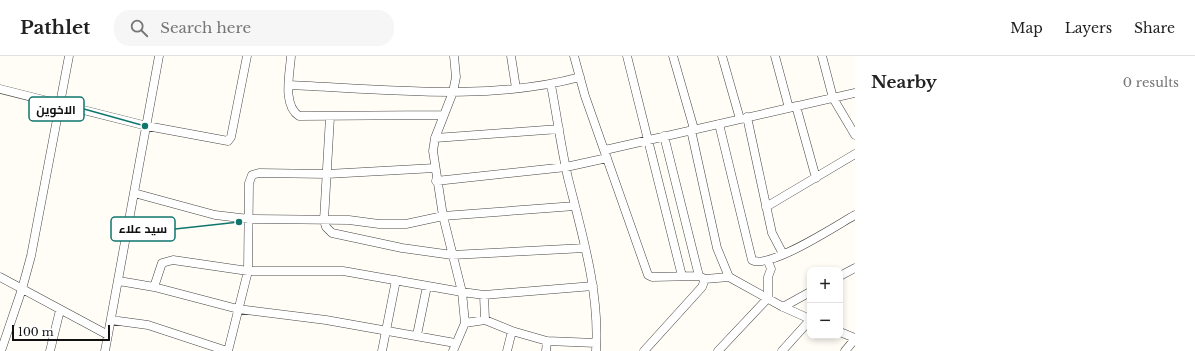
<!DOCTYPE html>
<meta charset="utf-8">
<style>
body{margin:0;font-family:"Libre Baskerville",Cairo,serif;background:#f6f6f6;color:#222}
.controls{position:absolute;right:12px;bottom:12px;display:grid;overflow:hidden;border-radius:8px;box-shadow:0 2px 6px #0003}
.controls button{width:36px;height:36px;display:grid;place-items:center;padding:0;border:0;border-bottom:1px solid #e0e0e0;background:#fff;color:#222;font:20px sans-serif}
.scale{position:absolute;left:12px;bottom:10px;width:98px;box-sizing:border-box;padding-left:4px;border:2px solid #111;border-top:0;font-size:11px;line-height:14px;white-space:nowrap;color:#111;-webkit-text-stroke:3px #fff;paint-order:stroke}
.list{margin:0;padding:0;list-style:none}
h2{display:flex;justify-content:space-between;align-items:center;height:52px;margin:0;padding:0 16px;font-size:17px}
h2 small{font-size:13px;font-weight:400;color:#767676}
.icon{flex:none;width:22px;height:22px;fill:none;stroke:currentColor;stroke-width:2;stroke-linecap:round;stroke-linejoin:round}
.map{position:relative;flex:none;width:855px;height:295px;overflow:hidden}
header{display:flex;align-items:center;gap:24px;box-sizing:border-box;height:56px;padding:0 20px;background:#fff;border-bottom:1px solid #e0e0e0}
header strong{font-size:19px}
nav{display:flex;gap:22px;margin-inline-start:auto;font-size:14px}
.search{width:280px;height:36px;background:#f6f6f6;display:flex;align-items:center;gap:10px;box-sizing:border-box;padding:0 14px;border-radius:16px;color:#767676;font-size:15px}
main{display:flex}
aside{flex:1;background:#fff}
.map>svg:first-child{display:block}
.lines{fill:none;stroke-linecap:round;stroke-linejoin:round}
.street-casing{stroke:#444;stroke-width:9}
.street{stroke:#fff;stroke-width:8}
.leader{fill:none;stroke:#0f766e;stroke-width:1.5}
.callout-dot{fill:#0f766e;stroke:#fff;stroke-width:1.5}
.callout{fill:#fff;stroke:#0f766e;stroke-width:1.5}
.callout-label{font-size:12px;text-anchor:middle;font-weight:bold;fill:#111}
</style>
<header>
<strong>Pathlet</strong>
<div class="search"><svg class="icon" aria-label="search" viewBox="0 0 24 24"><circle cx="10" cy="10" r="6"/><path d="M15 15l6 6"/></svg>Search here</div>
<nav><a>Map</a><a>Layers</a><a>Share</a></nav>
</header>
<main>
<div class="map">
<svg width="855" height="295" viewBox="0 0 855 295">
<rect width="100%" height="100%" fill="#fffdf5"/>
<g class="lines">
<defs>
<path id="street" d="M 291,0 C 290,17 282,49 299,60 L 443,59
M 511,0 L 516,32
M 574,0 L 585,40 L 648,219 L 652,221 L 699,220 L 705,223
M 627,0 L 682,220
M 673,0 L 694,73
M 722,0 L 740,63
M 775,0 L 789,52
M 822,0 L 833,42 L 855,79
M 289,29 C 382,33 489,46 580,21
M 551,29 C 557,60 561,91 568,122 C 582,178 600,237 596,295
M 0,33 L 147,70 L 228,85 L 231,81 L 247,0
M 796,50 L 816,122
M 330,61 L 324,164 L 326,171 L 332,177 L 402,192 L 452,199 L 585,192
M 747,61 L 772,177 L 783,198
M 719,68 L 752,204 C 769,214 837,169 855,159
M 664,80 L 699,220
M 435,82 L 559,73
M 605,94 L 855,37
M 436,125 L 566,111 L 607,102
M 134,137 L 215,159 L 249,163 L 349,164 L 379,168 L 406,168 L 443,160 L 575,150
M 766,151 L 855,98
M 840,220 L 855,212
M 0,221 L 108,279
M 729,221 L 783,251 L 810,263
M 119,225 L 154,231 L 238,253 L 326,264 L 455,287
M 154,231 L 162,207 L 173,204 L 248,215 L 343,215 L 462,236 L 484,239 L 593,230
M 484,239 L 485,264
M 783,251 L 810,236
M 111,264 L 148,269 L 227,295
M 465,267 L 485,264 L 512,275 L 547,285 L 596,287
M 840,276 L 855,282
M 417,279 L 427,230
M 1,295 L 22,233 L 31,200 L 69,0
M 50,295 L 60,254
M 105,295 L 159,0
M 228,295 L 248,215 L 249,127 L 252,119 L 259,117 L 327,118 L 435,112
M 382,295 L 396,224
M 453,295 L 465,267 L 462,236 L 443,160 L 433,95 L 435,82 L 453,36 L 456,21 L 454,0
M 507,295 L 512,275
M 546,295 L 547,285
M 644,295 L 702,231 L 705,223 L 729,221 L 717,192 L 691,74
M 718,295 L 768,242 L 768,221 L 771,213 L 768,205
M 782,295 L 810,264
M 845,295 L 855,283"/>
</defs>
<!-- street casing -->
<use href="#street" class="street-casing"/>
<!-- street -->
<use href="#street" class="street"/>
</g>
<!-- callouts -->
<path class="leader" d="M145 70L84 53M239 166L175 173"/>
<g class="callout-dot">
<circle cx="145" cy="70" r="4"/>
<circle cx="239" cy="166" r="4"/>
</g>
<g class="callout">
<rect x="29" y="41" width="55" height="24" rx="4"/>
<rect x="111" y="161" width="64" height="24" rx="4"/>
</g>
<g class="callout-label">
<text x="56" y="58">الاخوين</text>
<text x="143" y="177">سيد علاء</text>
</g>
</svg>
<div class="controls">
<button>+</button>
<button>−</button>
</div>
<div class="scale">100 m</div>
</div>
<aside>
<h2>Nearby<small>0 results</small></h2>
<ul class="list">
</ul>
</aside>
</main>
